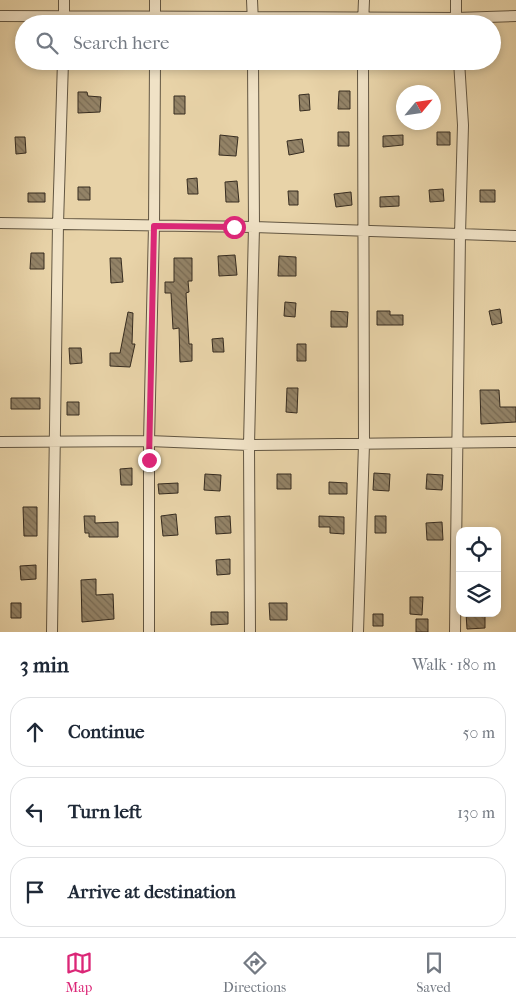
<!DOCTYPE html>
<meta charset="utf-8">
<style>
body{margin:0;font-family:"IM FELL French Canon",serif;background:#f6f6f7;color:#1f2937}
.controls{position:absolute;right:15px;bottom:15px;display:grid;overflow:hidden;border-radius:10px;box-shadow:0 2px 8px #0003}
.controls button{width:45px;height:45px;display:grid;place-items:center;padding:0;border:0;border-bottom:1px solid #e0e1e3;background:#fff;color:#1f2937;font:25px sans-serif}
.compass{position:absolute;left:396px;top:85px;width:45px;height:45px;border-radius:50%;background:#fff;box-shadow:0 2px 8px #0003;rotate:61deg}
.stop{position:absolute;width:15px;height:15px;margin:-11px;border:4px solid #db2777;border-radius:50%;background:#fff}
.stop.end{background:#db2777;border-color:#fff;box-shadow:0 1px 5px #0008}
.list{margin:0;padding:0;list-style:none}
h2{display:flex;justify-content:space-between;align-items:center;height:65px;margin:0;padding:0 20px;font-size:21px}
h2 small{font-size:16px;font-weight:400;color:#747a83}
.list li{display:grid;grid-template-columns:32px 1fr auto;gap:15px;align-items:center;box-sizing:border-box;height:70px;margin:0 10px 10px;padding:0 10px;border:1px solid #e0e1e3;border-radius:20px}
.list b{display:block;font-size:19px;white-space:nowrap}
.list em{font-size:16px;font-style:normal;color:#747a83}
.icon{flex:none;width:28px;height:28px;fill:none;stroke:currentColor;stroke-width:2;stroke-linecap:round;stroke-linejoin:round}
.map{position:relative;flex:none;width:516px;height:632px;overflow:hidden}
.search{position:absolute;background:#fff;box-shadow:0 2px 8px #0003;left:15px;right:15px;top:15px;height:55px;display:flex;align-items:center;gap:12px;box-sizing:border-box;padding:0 18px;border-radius:28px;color:#747a83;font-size:19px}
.sheet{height:305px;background:#fff}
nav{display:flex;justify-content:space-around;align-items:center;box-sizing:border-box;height:70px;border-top:1px solid #e0e1e3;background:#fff;font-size:14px;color:#747a83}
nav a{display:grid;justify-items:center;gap:2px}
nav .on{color:#db2777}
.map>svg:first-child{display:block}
.building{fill:url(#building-back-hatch);stroke:#362c20}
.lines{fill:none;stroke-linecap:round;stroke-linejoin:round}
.minor-casing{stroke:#625642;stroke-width:12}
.minor{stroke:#f0e2c6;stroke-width:10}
.route{stroke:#db2777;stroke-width:6}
</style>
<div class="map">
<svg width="516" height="632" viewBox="0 0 516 632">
<defs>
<pattern id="building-back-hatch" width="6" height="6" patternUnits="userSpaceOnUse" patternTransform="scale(1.25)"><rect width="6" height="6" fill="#938367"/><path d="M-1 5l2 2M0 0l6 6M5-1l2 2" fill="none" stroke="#796b54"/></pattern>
</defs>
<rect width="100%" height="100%" fill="#e8d3a8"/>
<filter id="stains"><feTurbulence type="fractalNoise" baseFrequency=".004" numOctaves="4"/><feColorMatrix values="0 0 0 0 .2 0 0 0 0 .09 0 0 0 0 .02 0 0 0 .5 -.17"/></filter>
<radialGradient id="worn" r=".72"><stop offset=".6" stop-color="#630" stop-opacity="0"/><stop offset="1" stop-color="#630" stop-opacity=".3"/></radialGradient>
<!-- building -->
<path class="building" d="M 339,91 L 350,91 L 350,109 L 338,109 Z
M 78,92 L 87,92 L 88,96 L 101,97 L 100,112 L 78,113 Z
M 309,94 L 310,110 L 300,111 L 299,95 Z
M 174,96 L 185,96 L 185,114 L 174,114 Z
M 338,132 L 349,132 L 349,146 L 338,146 Z
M 437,132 L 450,132 L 450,145 L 437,145 Z
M 220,135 L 238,137 L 236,156 L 219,155 Z
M 403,135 L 403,145 L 383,147 L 383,136 Z
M 15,137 L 25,137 L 26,153 L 16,154 Z
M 302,139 L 304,152 L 289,155 L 287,141 Z
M 197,178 L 198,194 L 188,194 L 187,179 Z
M 237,181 L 239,202 L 226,202 L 225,182 Z
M 78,187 L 90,187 L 90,200 L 78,200 Z
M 443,189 L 444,201 L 430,202 L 429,190 Z
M 480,190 L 495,190 L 495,202 L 480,202 Z
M 288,191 L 298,191 L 298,205 L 289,205 Z
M 351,192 L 352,205 L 336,207 L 334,194 Z
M 28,193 L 45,193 L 45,202 L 28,202 Z
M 399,196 L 399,206 L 380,207 L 380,197 Z
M 31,253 L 44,253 L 44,269 L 30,269 Z
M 235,255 L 237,275 L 219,276 L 218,256 Z
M 279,256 L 296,257 L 296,276 L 278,276 Z
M 110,258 L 121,258 L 123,282 L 111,283 Z
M 174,258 L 192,258 L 192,281 L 188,281 L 189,292 L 186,293 L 189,344 L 192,344 L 192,361 L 180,362 L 179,328 L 173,329 L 171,293 L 165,293 L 165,282 L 174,282 Z
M 285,302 L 296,303 L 295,317 L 284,316 Z
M 500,309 L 502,323 L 492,325 L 489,311 Z
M 331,311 L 348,312 L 347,327 L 331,327 Z
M 377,311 L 390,311 L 390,315 L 403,315 L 403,325 L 377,325 Z
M 128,312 L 133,313 L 132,344 L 135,344 L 130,367 L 110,366 L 110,353 L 120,353 Z
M 223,338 L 224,352 L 213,352 L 212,339 Z
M 297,344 L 306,344 L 306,361 L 297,361 Z
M 69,348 L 81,348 L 82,363 L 70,364 Z
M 287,388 L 298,388 L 297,413 L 286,412 Z
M 480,390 L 499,390 L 500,407 L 516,407 L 516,422 L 481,424 Z
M 11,398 L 40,398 L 40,409 L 11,409 Z
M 67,402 L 79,402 L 79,415 L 67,415 Z
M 132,468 L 132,485 L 121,485 L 120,469 Z
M 374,473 L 390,474 L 389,491 L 373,490 Z
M 205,474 L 221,475 L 220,491 L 204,490 Z
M 277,474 L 291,474 L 291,489 L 277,489 Z
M 427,474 L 443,475 L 442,490 L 426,489 Z
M 329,482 L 347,483 L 347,494 L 329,494 Z
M 178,483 L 178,493 L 159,494 L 158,484 Z
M 23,507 L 37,507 L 37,536 L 24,536 Z
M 176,514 L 178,535 L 163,536 L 161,516 Z
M 84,516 L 95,516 L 95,523 L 118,522 L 118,537 L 89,537 L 89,533 L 85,533 Z
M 230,516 L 231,533 L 216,534 L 215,517 Z
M 319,516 L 344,517 L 344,534 L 330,533 L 330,527 L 319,527 Z
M 375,516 L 386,516 L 386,533 L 375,533 Z
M 442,522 L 443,540 L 427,540 L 426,523 Z
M 230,559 L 230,574 L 217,575 L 216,560 Z
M 36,565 L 36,579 L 21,580 L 20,566 Z
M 96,579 L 96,595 L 113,594 L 114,619 L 82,622 L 81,580 Z
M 410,597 L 423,597 L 422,615 L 410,614 Z
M 11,603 L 21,603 L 21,618 L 11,618 Z
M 269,603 L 287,603 L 287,620 L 270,620 Z
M 211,612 L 228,612 L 228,624 L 211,625 Z
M 466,613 L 485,613 L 485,628 L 467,629 Z
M 373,614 L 383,614 L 383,626 L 373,626 Z
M 416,619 L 428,619 L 428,632 L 416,632 Z"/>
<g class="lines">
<defs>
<path id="minor" d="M 252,0 L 253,23
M 456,0 L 456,23
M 0,16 L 456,18 L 516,16
M 64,24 L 64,0
M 155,24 L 155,0
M 363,24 L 364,0
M 0,223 L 254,227 L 516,236
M 0,442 L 149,441 L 249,445 L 516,442
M 52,632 L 58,224 L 63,61
M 149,632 L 149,441 L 154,226 L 155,61
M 250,632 L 249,445 L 254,227 L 253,61
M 358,632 L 364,444 L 363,61
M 455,632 L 460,234 L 463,125 L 459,61"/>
</defs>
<!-- minor casing -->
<use href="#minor" class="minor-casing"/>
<!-- minor -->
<use href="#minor" class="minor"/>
</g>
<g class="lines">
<!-- route -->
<path class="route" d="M 149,460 L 154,226 L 234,227"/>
</g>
<rect width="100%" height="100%" filter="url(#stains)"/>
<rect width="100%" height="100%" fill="url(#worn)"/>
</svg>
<div class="controls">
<button><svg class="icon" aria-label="locate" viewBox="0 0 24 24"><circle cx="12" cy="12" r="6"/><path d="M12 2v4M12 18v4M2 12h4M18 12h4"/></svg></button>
<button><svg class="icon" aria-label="layers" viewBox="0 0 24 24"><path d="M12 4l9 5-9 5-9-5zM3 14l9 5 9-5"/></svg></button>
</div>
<svg class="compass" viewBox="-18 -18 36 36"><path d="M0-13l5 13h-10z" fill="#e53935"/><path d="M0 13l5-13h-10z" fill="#747a83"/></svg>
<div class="stop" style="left:234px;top:227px"></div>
<div class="stop end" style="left:149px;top:460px"></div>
<div class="search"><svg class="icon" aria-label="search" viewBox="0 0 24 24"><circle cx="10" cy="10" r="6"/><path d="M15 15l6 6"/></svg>Search here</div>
</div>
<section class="sheet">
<h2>3 min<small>Walk · 180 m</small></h2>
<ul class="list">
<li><svg class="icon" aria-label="ahead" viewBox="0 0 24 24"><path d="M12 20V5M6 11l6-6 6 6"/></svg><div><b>Continue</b></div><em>50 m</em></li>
<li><svg class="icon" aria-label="left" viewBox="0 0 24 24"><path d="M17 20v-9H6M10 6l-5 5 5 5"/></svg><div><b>Turn left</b></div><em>130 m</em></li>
<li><svg class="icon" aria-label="arrive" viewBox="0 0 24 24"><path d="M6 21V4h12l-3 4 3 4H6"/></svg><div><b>Arrive at destination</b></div></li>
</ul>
</section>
<nav>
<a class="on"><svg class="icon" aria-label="map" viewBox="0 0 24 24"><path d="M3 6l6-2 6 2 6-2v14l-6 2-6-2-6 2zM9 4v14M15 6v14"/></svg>Map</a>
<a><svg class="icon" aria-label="directions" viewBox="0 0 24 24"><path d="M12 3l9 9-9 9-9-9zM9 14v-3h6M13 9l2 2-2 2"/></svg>Directions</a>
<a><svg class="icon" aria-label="saved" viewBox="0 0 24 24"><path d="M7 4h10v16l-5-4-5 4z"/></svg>Saved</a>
</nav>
